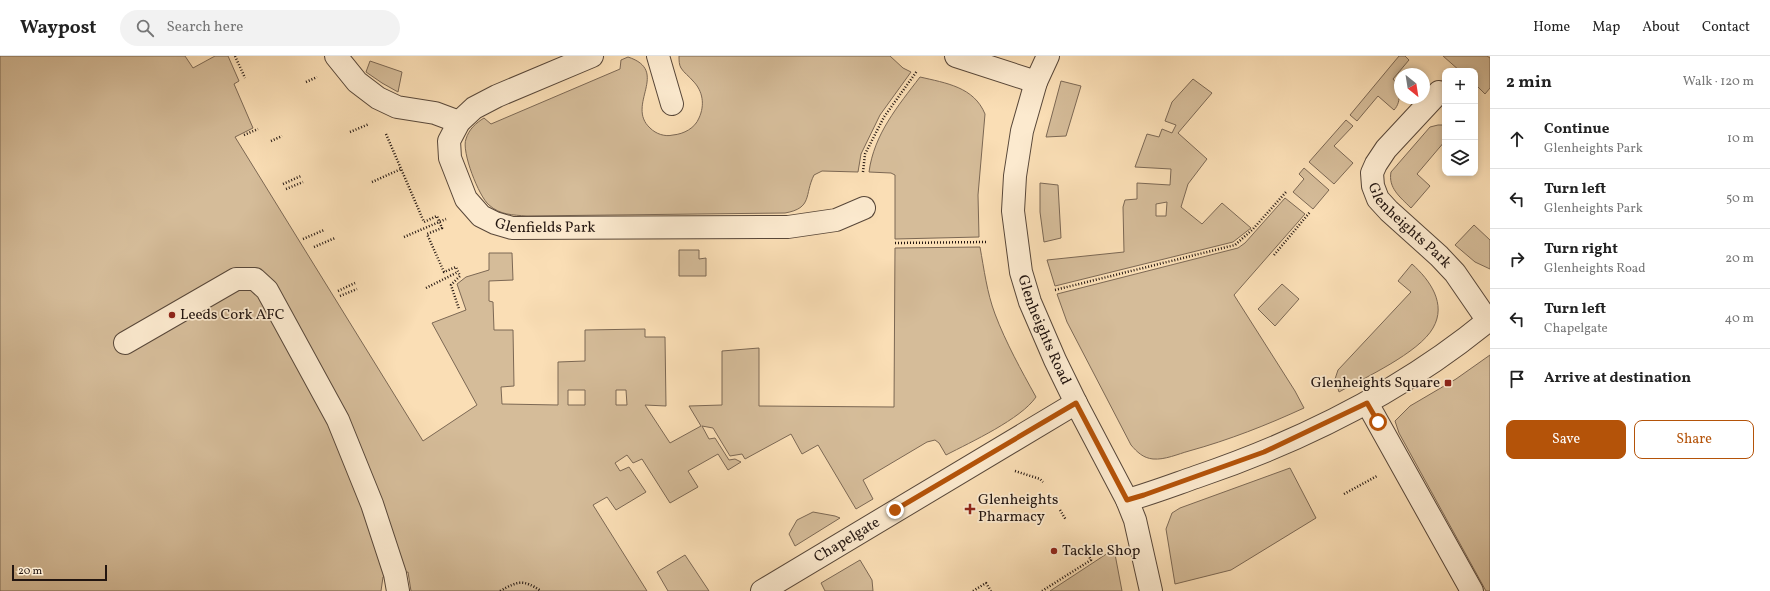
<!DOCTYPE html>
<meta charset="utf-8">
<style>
body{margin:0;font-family:Vollkorn,serif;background:#f2f2f2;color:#222}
.controls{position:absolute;right:12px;top:12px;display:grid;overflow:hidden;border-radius:8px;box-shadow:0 2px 6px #0003}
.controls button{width:36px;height:36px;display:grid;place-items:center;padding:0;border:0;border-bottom:1px solid #e0e0e0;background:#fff;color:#222;font:20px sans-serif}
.compass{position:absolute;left:1394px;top:12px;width:36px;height:36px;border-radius:50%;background:#fff;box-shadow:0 2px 6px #0003;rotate:150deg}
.scale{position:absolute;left:12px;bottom:10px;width:95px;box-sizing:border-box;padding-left:4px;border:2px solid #221510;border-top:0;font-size:11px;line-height:14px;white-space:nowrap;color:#221510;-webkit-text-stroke:3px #fceacf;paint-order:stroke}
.stop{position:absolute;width:12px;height:12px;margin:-9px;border:3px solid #b45309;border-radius:50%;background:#fff}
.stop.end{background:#b45309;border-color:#fff;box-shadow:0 1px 4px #0008}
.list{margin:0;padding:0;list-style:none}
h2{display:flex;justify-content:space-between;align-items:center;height:52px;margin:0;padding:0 16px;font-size:17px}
h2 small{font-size:13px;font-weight:400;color:#767676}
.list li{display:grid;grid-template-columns:26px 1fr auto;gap:12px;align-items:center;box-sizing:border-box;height:60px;padding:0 16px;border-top:1px solid #e0e0e0}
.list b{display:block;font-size:15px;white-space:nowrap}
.list p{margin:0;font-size:13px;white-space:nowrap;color:#767676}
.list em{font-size:13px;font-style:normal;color:#767676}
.actions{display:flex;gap:8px;padding:12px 16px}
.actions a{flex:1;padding:9px 0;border:1px solid #b45309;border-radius:8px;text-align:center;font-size:14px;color:#b45309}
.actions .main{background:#b45309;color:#fff}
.icon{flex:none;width:22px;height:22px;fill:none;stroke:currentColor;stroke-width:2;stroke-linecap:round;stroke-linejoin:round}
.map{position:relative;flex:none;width:1490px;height:535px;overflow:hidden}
header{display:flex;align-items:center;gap:24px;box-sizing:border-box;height:56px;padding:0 20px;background:#fff;border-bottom:1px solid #e0e0e0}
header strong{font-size:19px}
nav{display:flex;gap:22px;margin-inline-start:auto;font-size:14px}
.search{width:280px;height:36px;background:#f2f2f2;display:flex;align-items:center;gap:10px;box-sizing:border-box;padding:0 14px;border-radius:22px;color:#767676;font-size:15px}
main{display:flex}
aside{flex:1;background:#fff}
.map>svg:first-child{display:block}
.green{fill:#d5bc99;stroke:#7c6854;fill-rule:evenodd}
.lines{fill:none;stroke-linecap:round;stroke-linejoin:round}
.minor-casing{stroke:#584739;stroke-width:24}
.path{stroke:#221510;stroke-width:2.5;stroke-dasharray:1 2;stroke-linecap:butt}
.minor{stroke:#fceacf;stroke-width:22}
.route{stroke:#b45309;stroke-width:5}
.poi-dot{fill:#8f2418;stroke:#fceacf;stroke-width:1.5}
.labels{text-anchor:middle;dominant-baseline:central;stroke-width:3.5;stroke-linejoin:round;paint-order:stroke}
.street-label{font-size:15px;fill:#221510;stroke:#fceacf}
.poi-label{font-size:15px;fill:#221510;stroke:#fceacf;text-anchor:start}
</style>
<header>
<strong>Waypost</strong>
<div class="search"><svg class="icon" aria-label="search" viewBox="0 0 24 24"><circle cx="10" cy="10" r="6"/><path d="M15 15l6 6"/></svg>Search here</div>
<nav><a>Home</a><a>Map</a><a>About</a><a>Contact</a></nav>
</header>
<main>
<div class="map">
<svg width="1490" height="535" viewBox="0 0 1490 535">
<rect width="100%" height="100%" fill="#fadeb5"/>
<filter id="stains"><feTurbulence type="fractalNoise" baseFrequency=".005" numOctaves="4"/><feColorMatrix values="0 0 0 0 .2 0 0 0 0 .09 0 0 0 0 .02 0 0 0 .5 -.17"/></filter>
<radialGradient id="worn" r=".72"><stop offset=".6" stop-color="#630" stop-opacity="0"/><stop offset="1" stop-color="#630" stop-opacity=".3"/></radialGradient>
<!-- green -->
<path class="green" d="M 0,0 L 185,0 L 193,12 L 215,0 L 228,0 L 239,25 L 234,28 L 253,72 L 235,81 L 423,385 L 477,349 L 432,267 L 466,254 L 457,228 L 466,221 L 489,214 L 489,197 L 512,197 L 513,224 L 489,225 L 489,245 L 493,246 L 494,274 L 513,274 L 514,330 L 501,331 L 502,348 L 558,349 L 558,306 L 585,305 L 585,274 L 645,273 L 645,281 L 665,281 L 666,350 L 645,349 L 670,387 L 701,370 L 689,350 L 722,349 L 722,295 L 759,292 L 759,350 L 894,351 L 895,192 L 980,191 C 984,213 987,237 995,258 C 1006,287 1021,314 1036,341 C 1021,363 971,386 946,399 L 939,387 L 935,384 L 927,386 L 863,424 L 873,443 L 856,453 L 818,389 L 802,398 L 791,378 L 745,403 L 742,398 L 730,400 L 713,372 L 702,370 L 709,383 L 715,382 L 729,404 L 735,403 L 741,406 L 728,414 L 718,398 L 688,415 L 698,431 L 670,447 L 642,403 L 633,407 L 627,399 L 615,407 L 620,415 L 629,411 L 646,436 L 616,454 L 607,441 L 593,449 L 647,535 L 411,535 L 408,516 L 383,521 L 381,535 L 0,535 ZM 568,334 L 585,334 L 585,349 L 568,349 ZM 616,334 L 626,334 L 627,349 L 616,349 Z
M 679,0 L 890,0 L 903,12 L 911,16 L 880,59 L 861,98 L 858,116 L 822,115 L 814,119 C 804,139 813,152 785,157 L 527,160 C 513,159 500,159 489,149 C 479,141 461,95 466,83 C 469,73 476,67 484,62 L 491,68 L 620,13 L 621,4 L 628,1 C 671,15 625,49 650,72 C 656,78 665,81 673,79 C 684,78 695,72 699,62 C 705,49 703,35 693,25 C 689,20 684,17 681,12 C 679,9 679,4 679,0 Z
M 1399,0 L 1405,0 L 1409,4 L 1393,23 C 1400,30 1402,46 1394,54 L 1378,40 L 1357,65 L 1350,59 Z
M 1443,0 L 1487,0 L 1490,2 L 1490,32 L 1485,38 L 1475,28 L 1475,15 L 1460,15 Z
M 370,5 L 402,16 L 398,36 L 382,27 L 366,16 Z
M 920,21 C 946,27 974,31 985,58 L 978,139 L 979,181 L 895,183 L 895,119 L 891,117 L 869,116 C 874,78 898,50 920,21 Z
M 1193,23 L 1212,37 L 1178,77 L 1207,103 L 1188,128 L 1181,151 L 1202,168 L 1222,147 L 1251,172 L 1233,186 L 1055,230 L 1047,204 L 1124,196 L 1123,151 L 1125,144 L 1137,143 L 1137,127 L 1170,129 L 1171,113 L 1135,111 L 1147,78 L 1159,81 L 1162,73 L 1172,77 L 1176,69 L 1165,65 L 1172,46 ZM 1167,146 L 1166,160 L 1156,160 L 1156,148 Z
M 1061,25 L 1081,30 L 1066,80 L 1046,81 Z
M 1346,64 L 1353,70 L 1334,90 L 1353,107 L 1334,128 L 1309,106 Z
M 1438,69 L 1445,69 L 1445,85 L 1417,118 L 1430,130 L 1411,152 C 1400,141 1388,132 1391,116 L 1430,71 Z
M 1304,112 L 1329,134 L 1313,153 L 1293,136 L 1304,123 L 1299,118 Z
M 1040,127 L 1058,129 L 1061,182 L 1044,186 L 1040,156 Z
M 1285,142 L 1305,158 L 1234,239 L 1295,335 L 1304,352 C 1267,369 1229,384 1189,395 C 1178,398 1165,404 1153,403 C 1143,402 1137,396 1131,389 L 1067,266 L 1057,238 L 1238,192 L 1245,187 Z
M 1474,169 L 1490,184 L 1490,213 L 1475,206 L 1455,189 Z
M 679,194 L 699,194 L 699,203 L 706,202 L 706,220 L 679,220 Z
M 1412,208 C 1430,224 1447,248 1433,272 C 1419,297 1364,322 1339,336 L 1335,323 L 1338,314 L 1411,236 L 1398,225 Z
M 1282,228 L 1299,243 L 1275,270 L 1258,253 Z
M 1490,299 L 1490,535 L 1486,535 L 1399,377 L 1395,365 L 1410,350 L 1456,323 Z
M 1290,412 L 1316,462 L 1231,514 L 1175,528 L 1166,473 L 1172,457 L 1180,452 Z
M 813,456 L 835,460 L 840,462 L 795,490 L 789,478 L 797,464 Z
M 1114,493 L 1122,535 L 1050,535 Z
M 685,499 L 709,535 L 668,535 L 657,516 Z
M 860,504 L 872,524 L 873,535 L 825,535 L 821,527 Z"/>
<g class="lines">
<defs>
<g id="minor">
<path d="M 336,0 L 357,26 L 378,42 L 397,51 L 435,57 L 459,66"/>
<path id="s1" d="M 592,0 L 497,40 L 474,52 L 459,66 L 449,85 L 450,102 L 466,143 L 481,160 L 495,167 L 512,172 L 788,171 L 836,164 L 864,152"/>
<path d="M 658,0 L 672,48"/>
<path d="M 956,0 L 1036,26"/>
<path id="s2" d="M 1048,0 L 1036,26 L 1022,75 L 1015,120 L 1013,155 L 1021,216 L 1030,246 L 1055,304 L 1076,347 L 1127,444 L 1135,464 L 1151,535"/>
<path id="s3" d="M 1439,36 L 1386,93 L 1376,108 L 1372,117 L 1373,130 L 1378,143 L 1389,155 L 1439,200 L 1455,217 L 1488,265"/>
<path d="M 125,287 L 236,223 L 255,223 L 267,234 L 338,364 L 372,448 L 395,518 L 398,535"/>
<path d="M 1367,347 L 1472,535"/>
<path d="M 1127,444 C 1150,438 1173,429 1196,421 C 1302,385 1403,335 1490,263"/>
<path id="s4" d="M 762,535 L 1076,347"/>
</g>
</defs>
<!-- minor casing -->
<use href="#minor" class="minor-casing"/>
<!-- path -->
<path class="path" d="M 235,0 L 245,22
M 306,26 L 317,21
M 350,76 L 369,68
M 386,78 L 424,166 L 437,160 L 442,172 L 427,178 L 444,216 L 456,211 L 460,220 L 451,229 L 459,253
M 244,79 L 258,73
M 271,85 L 282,80
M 863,116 L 865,98 L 884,61 L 917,15
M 372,126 L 401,113
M 283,128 L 301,120
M 286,133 L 303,126
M 404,181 L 446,163
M 303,183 L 324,174
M 895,187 L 986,186
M 314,191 L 335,182
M 1274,199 L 1310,156
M 426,232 L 458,216
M 1055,234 L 1235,189 L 1253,173 L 1286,136
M 338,235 L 355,227
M 340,240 L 357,233
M 1015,415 L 1040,423 L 1043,426
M 1344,438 L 1377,420
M 1060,454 L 1066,464
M 500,535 C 518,525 523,523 541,535
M 973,535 L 986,527 L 991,535
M 1042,535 L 1091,504 L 1087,497"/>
<!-- minor -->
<use href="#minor" class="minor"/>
</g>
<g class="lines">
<!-- route -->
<path class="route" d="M 895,454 L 1076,347 L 1127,444 L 1144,439 L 1264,396 L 1367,347 L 1378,366"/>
</g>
<!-- markers -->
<g class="poi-dot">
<circle cx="172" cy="259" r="4"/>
<rect x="1444" y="323" width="8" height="8" rx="2"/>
<path d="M968 447h4v4h4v4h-4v4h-4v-4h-4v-4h4z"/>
<circle cx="1054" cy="495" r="4"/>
</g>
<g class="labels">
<!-- street labels -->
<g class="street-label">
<text stroke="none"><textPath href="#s3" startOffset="173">Glenheights Park</textPath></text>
<text stroke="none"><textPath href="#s1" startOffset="321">Glenfields Park</textPath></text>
<text stroke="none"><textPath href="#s2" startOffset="284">Glenheights Road</textPath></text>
<text stroke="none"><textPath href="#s4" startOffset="99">Chapelgate</textPath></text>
</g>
<!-- poi labels -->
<g class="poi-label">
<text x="180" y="259">Leeds Cork AFC</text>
<text x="1440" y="327" text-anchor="end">Glenheights Square</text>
<text x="978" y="444">Glenheights<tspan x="978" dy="17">Pharmacy</tspan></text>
<text x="1062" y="495">Tackle Shop</text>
</g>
</g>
<rect width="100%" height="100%" filter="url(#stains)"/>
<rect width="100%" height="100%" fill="url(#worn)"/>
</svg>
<div class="controls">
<button>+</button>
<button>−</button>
<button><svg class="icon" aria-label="layers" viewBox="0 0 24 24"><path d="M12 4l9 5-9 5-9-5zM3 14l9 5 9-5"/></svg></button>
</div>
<svg class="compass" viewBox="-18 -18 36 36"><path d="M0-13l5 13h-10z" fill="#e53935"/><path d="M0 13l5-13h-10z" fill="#767676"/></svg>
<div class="scale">20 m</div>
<div class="stop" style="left:1378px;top:366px"></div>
<div class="stop end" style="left:895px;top:454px"></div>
</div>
<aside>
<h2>2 min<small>Walk · 120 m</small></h2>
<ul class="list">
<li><svg class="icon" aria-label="ahead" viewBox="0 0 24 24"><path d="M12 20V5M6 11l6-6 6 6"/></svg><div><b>Continue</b><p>Glenheights Park</p></div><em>10 m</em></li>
<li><svg class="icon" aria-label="left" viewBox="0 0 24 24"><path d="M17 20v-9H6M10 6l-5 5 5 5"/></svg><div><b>Turn left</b><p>Glenheights Park</p></div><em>50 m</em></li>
<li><svg class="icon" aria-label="right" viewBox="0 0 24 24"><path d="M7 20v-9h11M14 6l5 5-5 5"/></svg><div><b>Turn right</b><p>Glenheights Road</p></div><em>20 m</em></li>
<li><svg class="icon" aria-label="left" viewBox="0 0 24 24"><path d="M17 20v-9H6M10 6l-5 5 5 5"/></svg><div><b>Turn left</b><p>Chapelgate</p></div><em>40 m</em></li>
<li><svg class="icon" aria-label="arrive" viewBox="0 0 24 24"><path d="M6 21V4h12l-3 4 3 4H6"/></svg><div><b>Arrive at destination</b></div></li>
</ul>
<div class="actions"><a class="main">Save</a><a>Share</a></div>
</aside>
</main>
